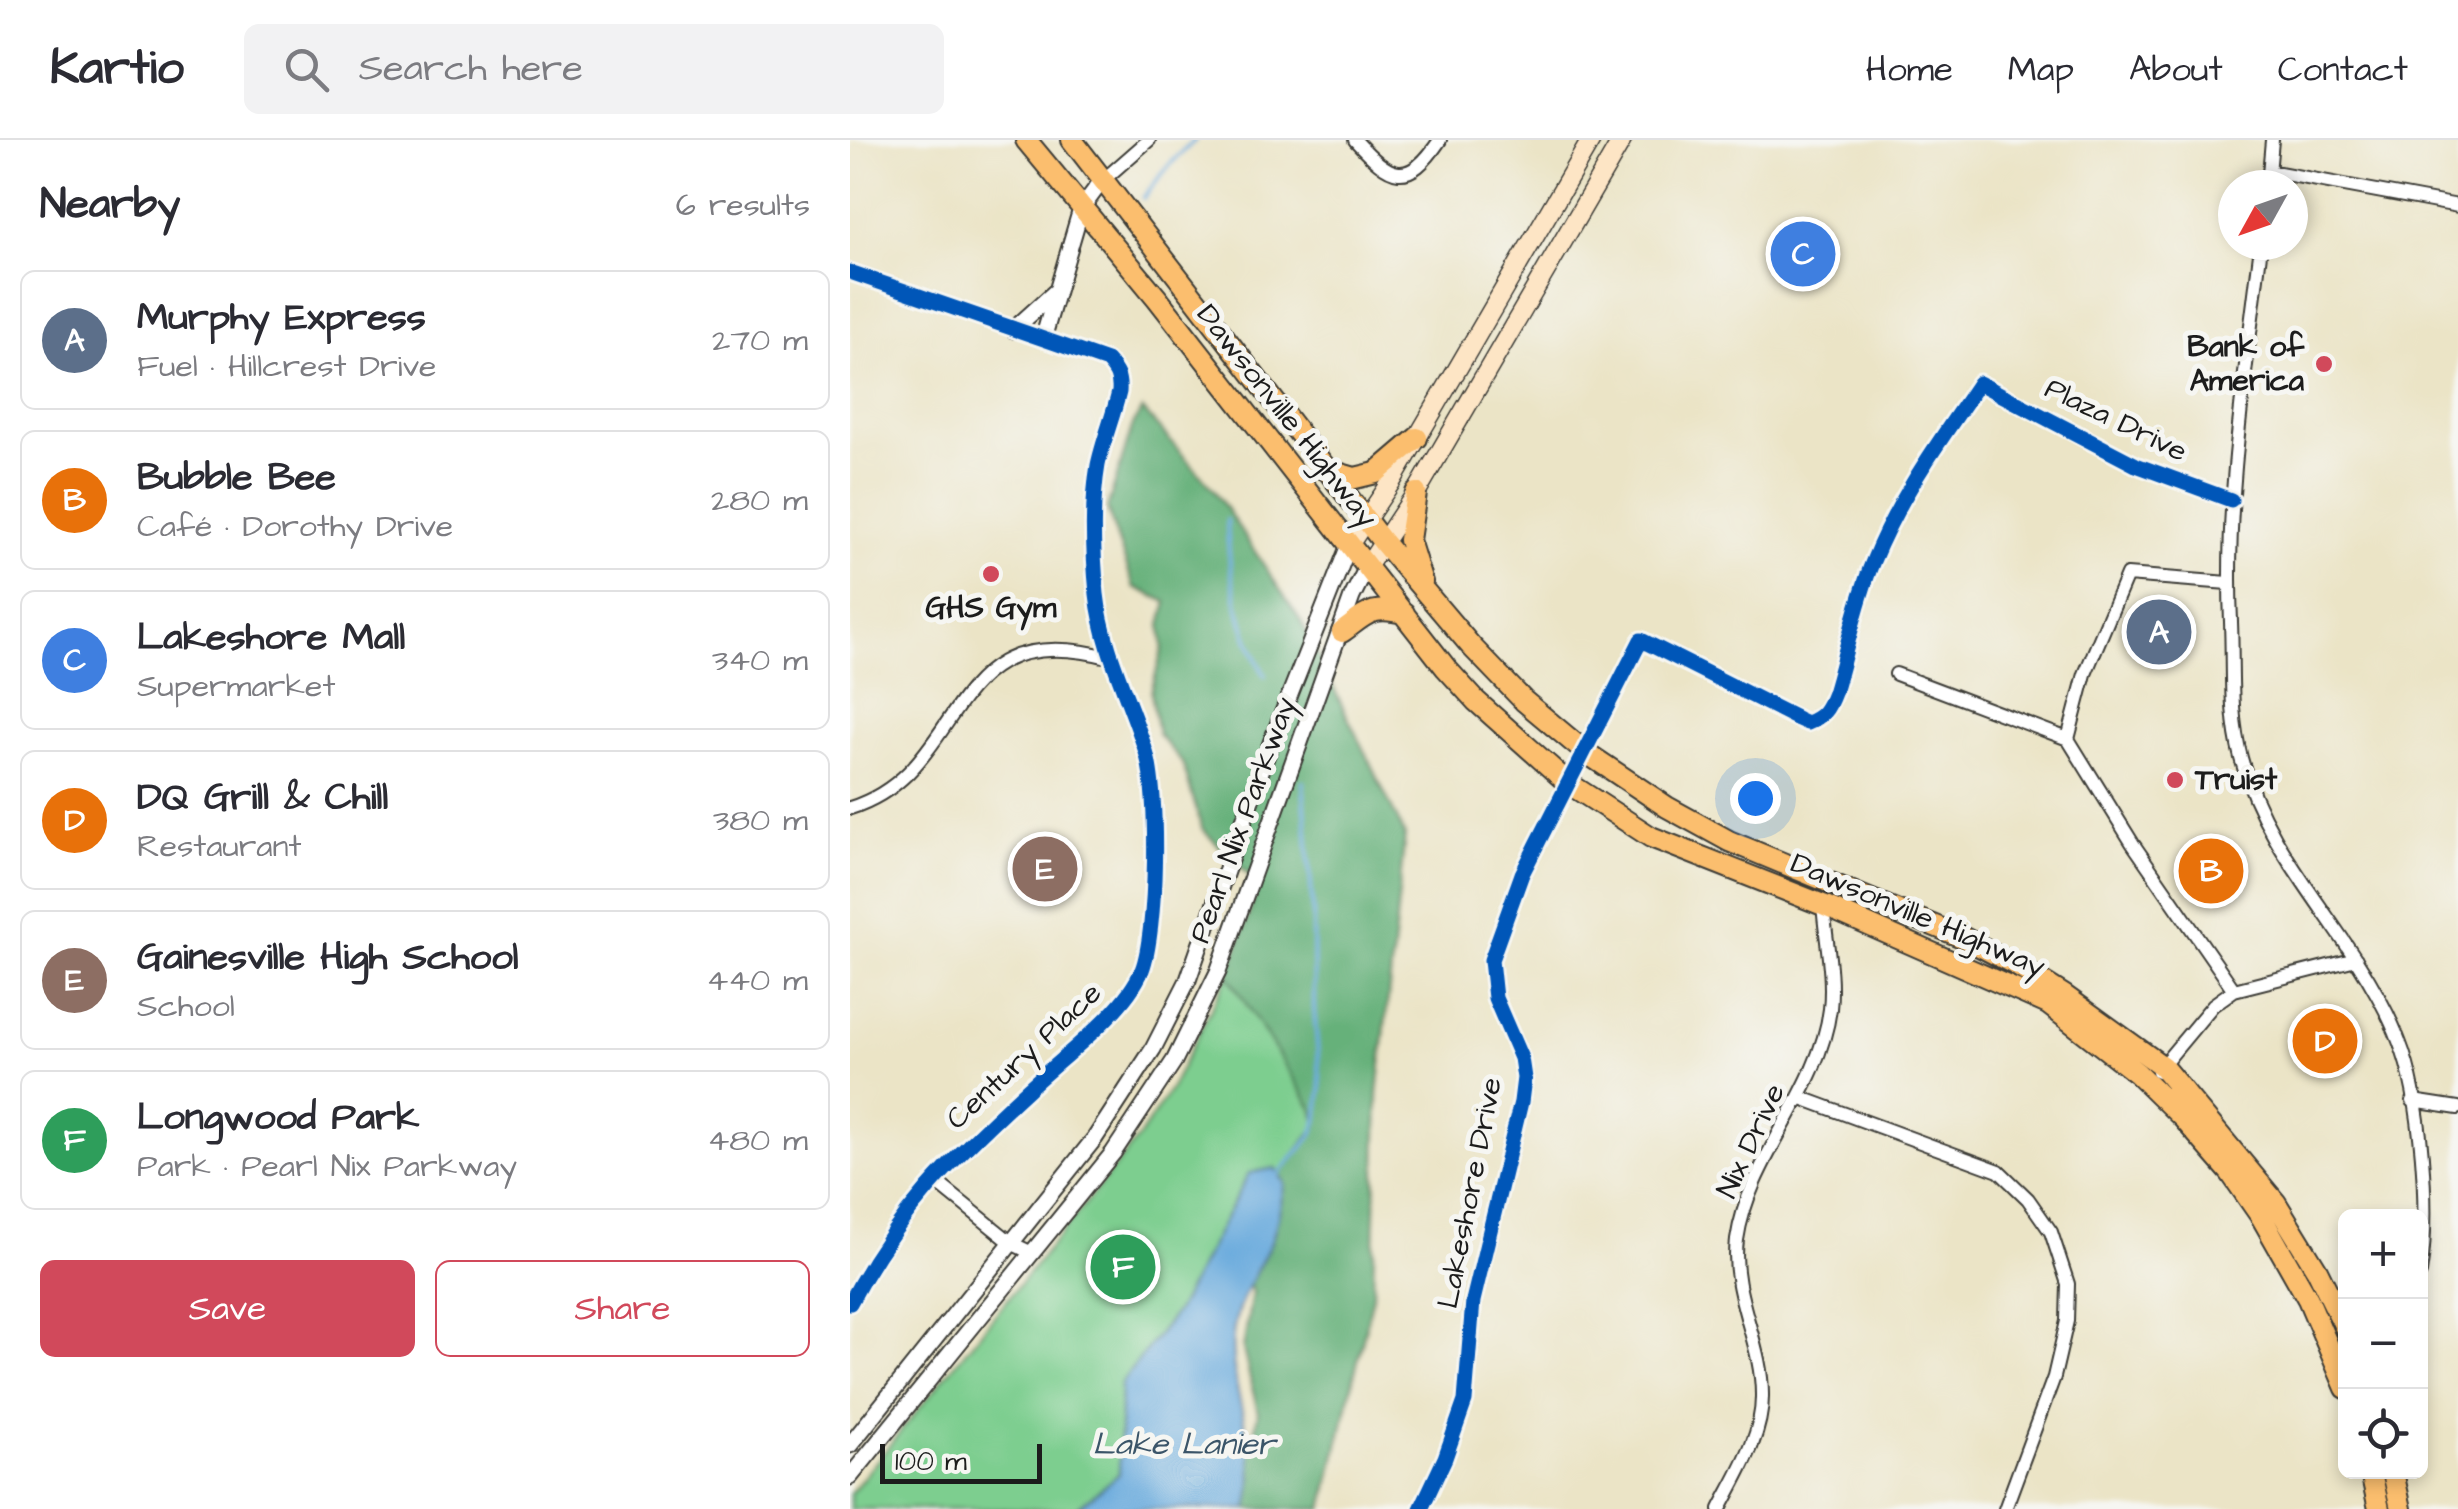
<!DOCTYPE html>
<meta charset="utf-8">
<style>
body{margin:0;font-family:"Architects Daughter",sans-serif;background:#f2f2f3;color:#2b2b33}
.controls{position:absolute;right:30px;bottom:30px;display:grid;overflow:hidden;border-radius:15px;box-shadow:0 5px 15px #0003}
.controls button{width:90px;height:90px;display:grid;place-items:center;padding:0;border:0;border-bottom:2px solid #e1e1e2;background:#fff;color:#2b2b33;font:50px sans-serif}
.compass{position:absolute;left:1368px;top:30px;width:90px;height:90px;border-radius:50%;background:#fff;box-shadow:0 5px 15px #0003;rotate:230deg}
.scale{position:absolute;left:30px;bottom:25px;width:162px;box-sizing:border-box;padding-left:10px;border:5px solid #1c1c1c;border-top:0;font-size:28px;line-height:35px;white-space:nowrap;color:#1c1c1c;-webkit-text-stroke:8px #f6f6f2;paint-order:stroke}
.you{position:absolute;left:905px;top:658px;width:35px;height:35px;margin:-25px;border:8px solid #fff;border-radius:50%;background:#1a73e8;box-shadow:0 0 0 15px #1a73e833}
.badge{display:grid;place-items:center;width:65px;height:65px;border-radius:50%;background:#d1495b;color:#fff;font-size:32px;font-weight:700}
.pin{position:absolute;translate:-50% -50%;border:5px solid #fff;box-shadow:0 2px 10px #0006}
.list{margin:0;padding:0;list-style:none}
h2{display:flex;justify-content:space-between;align-items:center;height:130px;margin:0;padding:0 40px;font-size:42px}
h2 small{font-size:32px;font-weight:400;color:#7c7c81}
.list li{display:grid;grid-template-columns:65px 1fr auto;gap:30px;align-items:center;box-sizing:border-box;height:140px;margin:0 20px 20px;padding:0 20px;border:2px solid #e1e1e2;border-radius:15px}
.list b{display:block;font-size:38px;white-space:nowrap}
.list p{margin:0;font-size:32px;white-space:nowrap;color:#7c7c81}
.list em{font-size:32px;font-style:normal;color:#7c7c81}
.actions{display:flex;gap:20px;padding:30px 40px}
.actions a{flex:1;padding:22px 0;border:2px solid #d1495b;border-radius:15px;text-align:center;font-size:35px;color:#d1495b}
.actions .main{background:#d1495b;color:#fff}
.icon{flex:none;width:55px;height:55px;fill:none;stroke:currentColor;stroke-width:2;stroke-linecap:round;stroke-linejoin:round}
.map{position:relative;flex:none;width:1608px;height:1369px;overflow:hidden}
header{display:flex;align-items:center;gap:60px;box-sizing:border-box;height:140px;padding:0 50px;background:#fff;border-bottom:2px solid #e1e1e2}
header strong{font-size:48px}
nav{display:flex;gap:55px;margin-inline-start:auto;font-size:35px}
.search{width:700px;height:90px;background:#f2f2f3;display:flex;align-items:center;gap:25px;box-sizing:border-box;padding:0 35px;border-radius:15px;color:#7c7c81;font-size:38px}
main{display:flex}
aside{flex:1;background:#fff}
.map>svg:first-child{display:block}
.green{fill:#7dce8f;stroke:#4c7556;stroke-width:2.5}
.forest{fill:#66b17a;stroke:#41664b;stroke-width:2.5}
.water{fill:#69aadd;stroke:#42637c;stroke-width:2.5}
.lines{fill:none;stroke-linecap:round;stroke-linejoin:round}
.stream{stroke:#69aadd;stroke-width:4}
.minor-casing{stroke:#3b3a36;stroke-width:16}
.tertiary-casing{stroke:#3b3a36;stroke-width:19}
.secondary-casing{stroke:#3b3a36;stroke-width:21}
.primary-casing{stroke:#3b3a36;stroke-width:24}
.minor{stroke:#fff;stroke-width:12}
.tertiary{stroke:#fff;stroke-width:15}
.secondary{stroke:#fde5c5;stroke-width:18}
.primary{stroke:#fbbe6e;stroke-width:20}
.cycleway-casing{stroke:#f6f6f2;stroke-width:21}
.cycleway{stroke:#0057b8;stroke-width:15}
.poi-dot{fill:#d1495b;stroke:#f6f6f2;stroke-width:4}
.labels{text-anchor:middle;dominant-baseline:central;stroke-width:10;stroke-linejoin:round;paint-order:stroke}
.poi-label{font-size:30px;font-weight:bold;fill:#1c1c1c;stroke:#f6f6f2;text-anchor:end}
.street-label{font-size:30px;fill:#1c1c1c;stroke:#f6f6f2}
.water-label{font-size:32px;font-style:italic;fill:#3b5569;stroke:#f6f6f2}
</style>
<header>
<strong>Kartio</strong>
<div class="search"><svg class="icon" aria-label="search" viewBox="0 0 24 24"><circle cx="10" cy="10" r="6"/><path d="M15 15l6 6"/></svg>Search here</div>
<nav><a>Home</a><a>Map</a><a>About</a><a>Contact</a></nav>
</header>
<main>
<aside>
<h2>Nearby<small>6 results</small></h2>
<ul class="list">
<li><span class="badge" style="background:#5c6f8a">A</span><div><b>Murphy Express</b><p>Fuel · Hillcrest Drive</p></div><em>270 m</em></li>
<li><span class="badge" style="background:#e8710a">B</span><div><b>Bubble Bee</b><p>Café · Dorothy Drive</p></div><em>280 m</em></li>
<li><span class="badge" style="background:#3f7fe0">C</span><div><b>Lakeshore Mall</b><p>Supermarket</p></div><em>340 m</em></li>
<li><span class="badge" style="background:#e8710a">D</span><div><b>DQ Grill &amp; Chill</b><p>Restaurant</p></div><em>380 m</em></li>
<li><span class="badge" style="background:#8d6e63">E</span><div><b>Gainesville High School</b><p>School</p></div><em>440 m</em></li>
<li><span class="badge" style="background:#2e9e5b">F</span><div><b>Longwood Park</b><p>Park · Pearl Nix Parkway</p></div><em>480 m</em></li>
</ul>
<div class="actions"><a class="main">Save</a><a>Share</a></div>
</aside>
<div class="map">
<svg width="1608" height="1369" viewBox="0 0 1608 1369">
<rect width="100%" height="100%" fill="#f6f6f2"/>
<filter id="ink" filterUnits="userSpaceOnUse"><feTurbulence type="fractalNoise" baseFrequency=".01" numOctaves="2"/><feDisplacementMap in="SourceGraphic" scale="20" xChannelSelector="R" yChannelSelector="G"/><feConvolveMatrix kernelMatrix="1 2 1 2 8 2 1 2 1" color-interpolation-filters="sRGB"/></filter>
<filter id="wash" filterUnits="userSpaceOnUse"><feTurbulence type="fractalNoise" baseFrequency=".0048" numOctaves="4" result="noise"/><feDisplacementMap in="SourceGraphic" scale="40" xChannelSelector="R" yChannelSelector="G"/><feGaussianBlur stdDeviation="2.25" result="paint"/><feColorMatrix in="noise" values="0 0 0 0 0 0 0 0 0 0 0 0 0 0 0 0 0 1.4 0 .05"/><feComposite in="paint" operator="in"/></filter>
<g filter="url(#wash)">
<rect width="100%" height="100%" fill="#ebe4c6"/>
<!-- green -->
<path class="green" d="M 378,835 L 465,971 L 467,985 L 272,1243 L 269,1334 L 226,1369 L 0,1369 L 0,1354 L 289,997 L 320,950 Z"/>
<!-- forest -->
<path class="forest" d="M 292,269 L 364,350 L 451,481 L 555,695 L 528,954 L 523,1156 L 473,1369 L 389,1369 L 408,1273 L 393,1209 L 402,1152 L 382,1102 L 327,1170 L 467,985 L 464,971 L 378,835 L 409,745 L 352,689 L 333,624 L 308,594 L 301,552 L 313,507 L 311,485 L 317,462 L 284,447 L 257,369 L 282,287 Z"/>
<!-- water -->
<path class="water" d="M 425,1028 L 435,1043 C 431,1062 428,1084 421,1102 C 408,1131 386,1162 383,1195 C 378,1254 413,1307 398,1369 L 220,1369 L 226,1369 L 269,1334 L 271,1243 L 327,1170 L 399,1033 Z"/>
<g class="lines">
<!-- stream -->
<path class="stream" d="M 293,58 L 320,24 L 345,0
M 377,380 C 378,435 389,488 415,536
M 426,1037 L 461,997 L 467,982 L 471,950 L 464,869 L 463,771 L 453,642"/>
</g>
</g>
<g filter="url(#ink)">
<g class="lines">
<defs>
<path id="minor" d="M 505,0 C 541,39 557,49 590,0
M 1419,31 L 1608,66
M 251,42 L 299,0
M 1418,45 L 1422,0
M 1411,105 C 1396,231 1375,356 1381,482 C 1383,529 1379,572 1391,618 C 1412,696 1464,754 1507,821 C 1523,846 1538,872 1549,901 C 1572,958 1580,1073 1570,1133
M 1046,534 L 1218,599 L 1283,704 L 1384,850
M 1218,599 L 1235,534 L 1277,435 L 1378,443
M 0,668 C 123,629 88,472 262,518
M 1308,931 L 1363,865 L 1384,850 L 1506,819
M 949,957 L 1149,1031 L 1178,1059 L 1201,1092 L 1218,1144 L 1217,1181 L 1204,1237 L 1155,1369
M 1563,961 L 1608,968
M 84,1040 L 163,1104 L 182,1113
M 571,1369 L 595,1318 L 615,1261 L 623,1161 L 671,962 L 674,938 L 671,918 L 645,858 L 641,820 L 672,734 L 791,500 L 948,579 L 957,583 C 973,577 978,569 984,553 C 997,510 1006,462 1023,421 C 1050,355 1090,301 1129,243 L 1286,325 L 1381,360
M 870,1369 C 888,1334 912,1297 912,1257 C 913,1203 880,1154 887,1100 C 899,1017 969,953 980,869 C 984,833 975,798 973,763"/>
<path id="tertiary" d="M 0,132 L 257,221 C 267,232 270,238 269,252 C 263,277 253,301 248,325 C 241,366 243,413 247,454 C 253,510 280,560 296,612 C 309,652 307,792 292,830 C 275,872 212,917 178,949 C 103,1018 47,1072 0,1163
M 163,190 L 205,152
M 193,199 L 231,69 L 251,42
M 0,1305 L 245,998 L 303,909 L 338,840 L 422,600 L 499,405
M 0,1337 L 263,1013 L 324,921 L 368,832 L 502,457 L 517,427"/>
<path id="secondary" d="M 499,405 L 542,341 L 741,0
M 517,427 L 566,353 L 772,0"/>
<path id="primary" d="M 176,0 L 307,158 L 596,528 L 626,561 L 718,643 L 801,697 L 973,765 L 1198,864 L 1287,933 L 1333,978 L 1380,1032 L 1412,1078 L 1458,1159 L 1496,1248
M 222,0 L 533,402 L 621,506 L 674,561 L 735,612 L 817,667 L 879,701 L 1114,798 L 1166,825 L 1215,856 L 1312,926 L 1426,1063 L 1467,1130 L 1496,1189
M 474,329 L 505,338 L 526,333 L 567,298
M 566,353 L 559,400 L 572,442
M 492,492 C 517,474 521,465 554,473
M 1521,1332 L 1529,1369
M 1543,1332 L 1551,1369"/>
</defs>
<!-- minor casing -->
<use href="#minor" class="minor-casing"/>
<!-- tertiary casing -->
<use href="#tertiary" class="tertiary-casing"/>
<!-- secondary casing -->
<use href="#secondary" class="secondary-casing"/>
<!-- primary casing -->
<use href="#primary" class="primary-casing"/>
<!-- minor -->
<use href="#minor" class="minor"/>
<!-- tertiary -->
<use href="#tertiary" class="tertiary"/>
<!-- secondary -->
<use href="#secondary" class="secondary"/>
<!-- primary -->
<use href="#primary" class="primary"/>
<defs>
<path id="cycleway" d="M 0,132 L 257,221 C 267,232 270,238 269,252 C 263,277 253,301 248,325 C 241,366 243,413 247,454 C 253,510 280,560 296,612 C 309,652 307,792 292,830 C 275,872 212,917 178,949 C 103,1018 47,1072 0,1163
M 571,1369 L 595,1318 L 615,1261 L 623,1161 L 671,962 L 674,938 L 671,918 L 645,858 L 641,820 L 672,734 L 791,500 L 948,579 L 957,583 C 973,577 978,569 984,553 C 997,510 1006,462 1023,421 C 1050,355 1090,301 1129,243 L 1286,325 L 1381,360"/>
</defs>
<!-- cycleway casing -->
<use href="#cycleway" class="cycleway-casing"/>
<!-- cycleway -->
<use href="#cycleway" class="cycleway"/>
</g>
</g>
<!-- markers -->
<g class="poi-dot">
<circle cx="1474" cy="224" r="10"/>
<circle cx="141" cy="434" r="10"/>
<circle cx="1325" cy="640" r="10"/>
</g>
<g class="labels">
<!-- poi labels -->
<g class="poi-label">
<text x="1454" y="207">Bank of<tspan x="1454" dy="34">America</tspan></text>
<text x="141" y="468" text-anchor="middle">GHS Gym</text>
<text x="1345" y="640" text-anchor="start">Truist</text>
</g>
<!-- street labels -->
<g class="street-label">
<text transform="translate(437 276) rotate(52)">Dawsonville Highway</text>
<text transform="translate(1266 280) rotate(26)">Plaza Drive</text>
<text transform="translate(393 680) rotate(-70)">Pearl Nix Parkway</text>
<text transform="translate(1068 775) rotate(23)">Dawsonville Highway</text>
<text transform="translate(174 916) rotate(-43)">Century Place</text>
<text transform="translate(901 1001) rotate(-65)">Nix Drive</text>
<text transform="translate(620 1053) rotate(-79)">Lakeshore Drive</text>
</g>
<!-- water labels -->
<g class="water-label">
<text x="334" y="1304">Lake Lanier</text>
</g>
</g>
</svg>
<div class="controls">
<button>+</button>
<button>−</button>
<button><svg class="icon" aria-label="locate" viewBox="0 0 24 24"><circle cx="12" cy="12" r="6"/><path d="M12 2v4M12 18v4M2 12h4M18 12h4"/></svg></button>
</div>
<svg class="compass" viewBox="-18 -18 36 36"><path d="M0-13l5 13h-10z" fill="#e53935"/><path d="M0 13l5-13h-10z" fill="#7c7c81"/></svg>
<div class="scale">100 m</div>
<div class="you"></div>
<div class="pin badge" style="left:1309px;top:492px;background:#5c6f8a">A</div>
<div class="pin badge" style="left:1361px;top:731px;background:#e8710a">B</div>
<div class="pin badge" style="left:953px;top:114px;background:#3f7fe0">C</div>
<div class="pin badge" style="left:1475px;top:901px;background:#e8710a">D</div>
<div class="pin badge" style="left:195px;top:729px;background:#8d6e63">E</div>
<div class="pin badge" style="left:273px;top:1127px;background:#2e9e5b">F</div>
</div>
</main>
